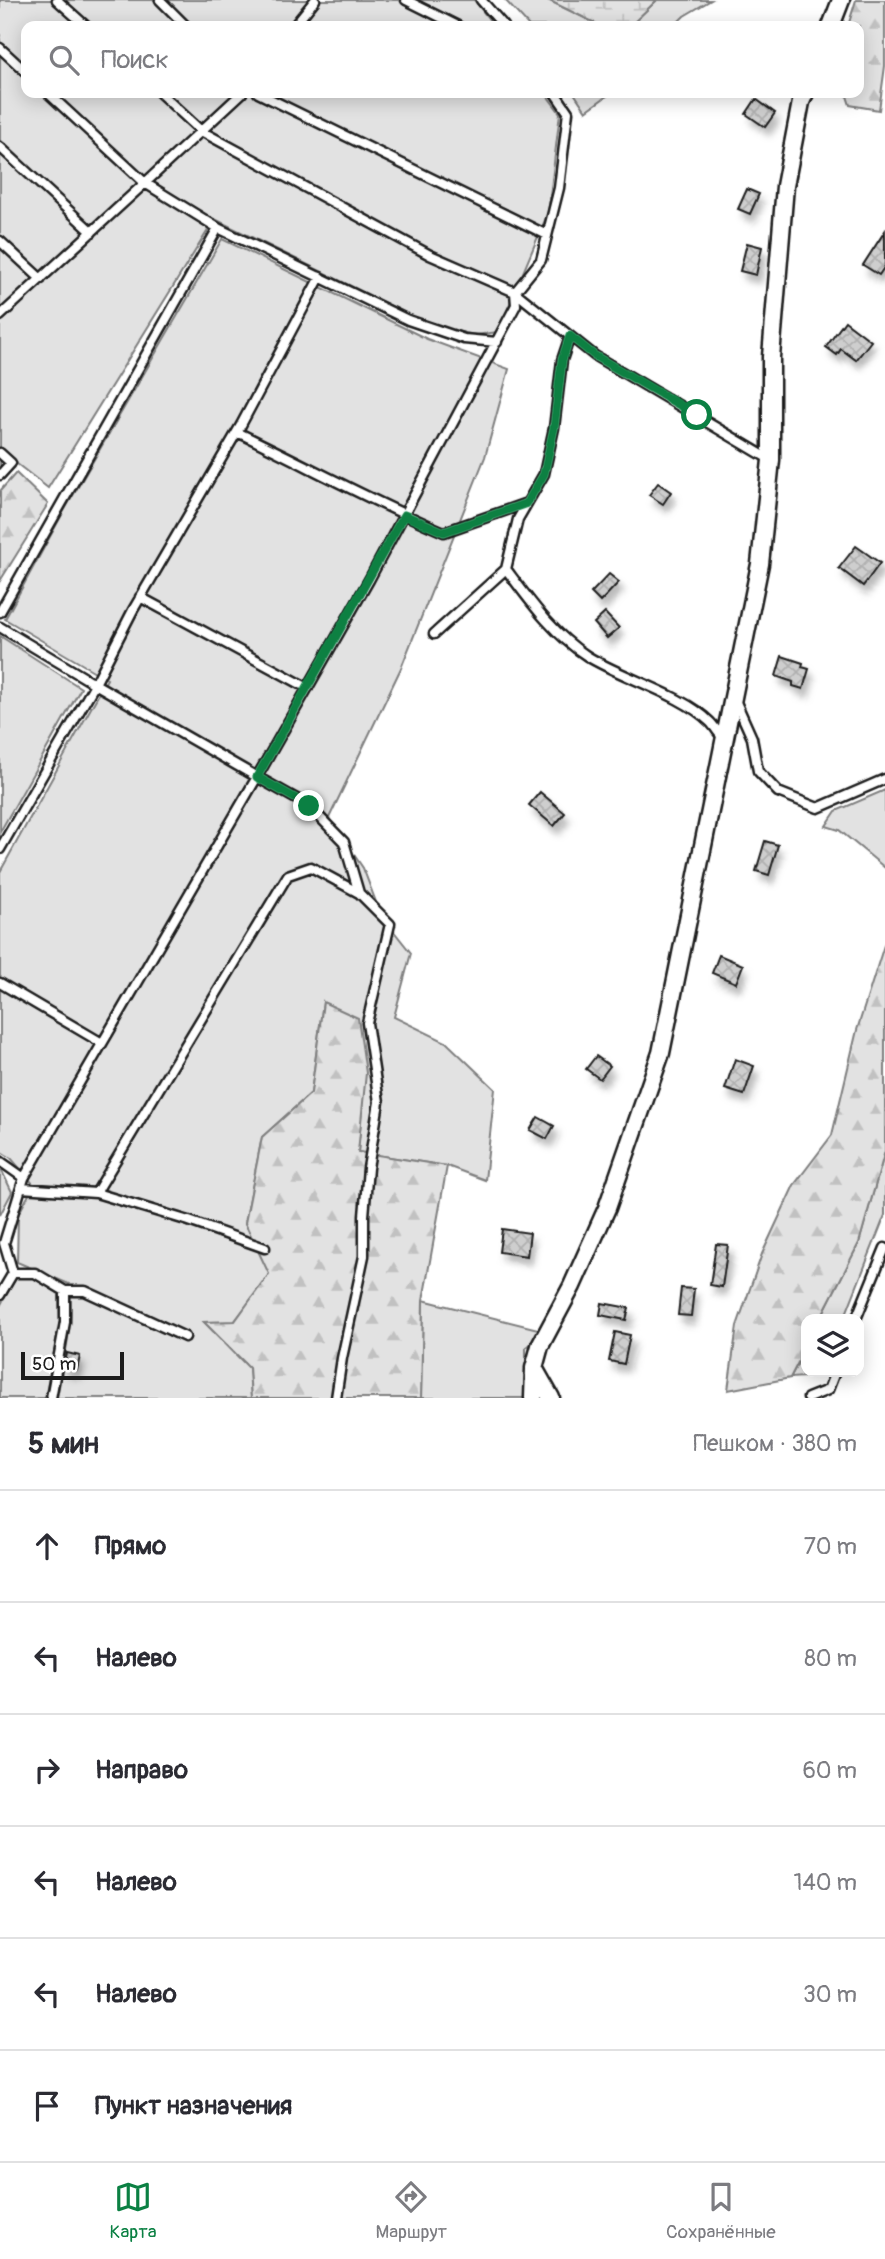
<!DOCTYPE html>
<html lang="ru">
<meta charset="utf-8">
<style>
body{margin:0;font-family:Pangolin,sans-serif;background:#f2f2f3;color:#2b2b33}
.controls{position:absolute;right:21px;bottom:21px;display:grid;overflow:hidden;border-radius:14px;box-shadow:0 4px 18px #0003}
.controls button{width:63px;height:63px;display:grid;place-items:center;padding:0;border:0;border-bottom:2px solid #e1e1e2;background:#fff;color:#2b2b33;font:35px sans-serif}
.scale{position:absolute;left:21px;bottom:18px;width:103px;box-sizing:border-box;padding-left:7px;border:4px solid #1c1c1c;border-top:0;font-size:19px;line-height:24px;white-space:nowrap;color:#1c1c1c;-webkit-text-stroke:5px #fff;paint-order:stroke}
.stop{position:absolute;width:21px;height:21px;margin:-16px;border:5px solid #0b8043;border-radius:50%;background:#fff}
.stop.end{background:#0b8043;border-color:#fff;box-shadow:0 2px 7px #0008}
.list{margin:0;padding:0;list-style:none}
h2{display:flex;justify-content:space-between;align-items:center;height:91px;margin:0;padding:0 28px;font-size:30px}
h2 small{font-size:23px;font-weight:400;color:#7c7c81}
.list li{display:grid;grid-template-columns:46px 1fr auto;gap:21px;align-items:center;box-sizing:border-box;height:112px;padding:0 28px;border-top:2px solid #e1e1e2}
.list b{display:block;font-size:26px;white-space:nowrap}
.list em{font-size:23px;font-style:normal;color:#7c7c81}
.icon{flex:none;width:38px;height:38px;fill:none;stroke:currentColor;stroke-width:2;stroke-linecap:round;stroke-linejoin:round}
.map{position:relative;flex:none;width:885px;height:1398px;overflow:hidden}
.search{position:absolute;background:#fff;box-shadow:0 4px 18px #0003;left:21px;right:21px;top:21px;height:77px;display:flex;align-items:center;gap:18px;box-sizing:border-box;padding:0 24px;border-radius:14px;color:#7c7c81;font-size:26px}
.sheet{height:763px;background:#fff}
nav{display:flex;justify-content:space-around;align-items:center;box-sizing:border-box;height:98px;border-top:2px solid #e1e1e2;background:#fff;font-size:19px;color:#7c7c81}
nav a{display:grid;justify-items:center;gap:4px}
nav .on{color:#0b8043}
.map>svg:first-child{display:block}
.green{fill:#e2e2e2;stroke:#7f7f7f;stroke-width:2}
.forest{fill:url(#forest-firs);stroke:#7f7f7f;stroke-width:2}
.wetland{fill:url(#wetland-marsh);stroke:#7f7f7f;stroke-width:2}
.building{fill:url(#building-cross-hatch);stroke:#1c1c1c;stroke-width:2;filter:url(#shadow)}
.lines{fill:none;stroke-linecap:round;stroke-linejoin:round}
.service-casing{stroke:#1c1c1c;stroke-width:13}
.minor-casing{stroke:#1c1c1c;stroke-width:21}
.service{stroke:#fff;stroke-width:8}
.minor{stroke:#fff;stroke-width:16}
.route{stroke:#0b8043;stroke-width:9}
</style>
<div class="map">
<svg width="885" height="1398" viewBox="0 0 885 1398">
<defs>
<pattern id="forest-firs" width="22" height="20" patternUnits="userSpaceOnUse" patternTransform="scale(1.75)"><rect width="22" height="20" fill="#e2e2e2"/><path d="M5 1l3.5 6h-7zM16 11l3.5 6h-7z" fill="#c1c1c1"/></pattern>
<pattern id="wetland-marsh" width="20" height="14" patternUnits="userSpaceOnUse" patternTransform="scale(1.75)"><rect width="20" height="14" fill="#e2e2e2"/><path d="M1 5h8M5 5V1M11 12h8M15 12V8" fill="none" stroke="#c1c1c1"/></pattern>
<pattern id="building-cross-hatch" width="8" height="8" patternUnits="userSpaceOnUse" patternTransform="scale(1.75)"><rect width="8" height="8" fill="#cecece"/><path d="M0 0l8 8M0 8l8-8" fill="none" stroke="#b0b0b0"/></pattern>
<filter id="shadow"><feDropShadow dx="4.5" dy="8" stdDeviation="3.5" flood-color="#0004"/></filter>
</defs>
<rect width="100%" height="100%" fill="#fff"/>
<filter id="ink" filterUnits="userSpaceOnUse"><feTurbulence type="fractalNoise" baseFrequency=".0143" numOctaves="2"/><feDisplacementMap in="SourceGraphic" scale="14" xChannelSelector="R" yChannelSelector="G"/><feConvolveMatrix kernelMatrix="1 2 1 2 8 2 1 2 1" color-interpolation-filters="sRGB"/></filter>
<g filter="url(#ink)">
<!-- green -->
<path class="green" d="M 0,0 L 474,0 L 494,26 L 26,26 L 26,93 L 545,93 L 560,113 L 548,213 L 498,332 L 475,335 L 432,326 L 215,219 L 48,488 L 12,460 L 0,473 Z
M 505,0 L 548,0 L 601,26 L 529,26 Z
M 657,0 L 711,0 L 684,16 L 674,26 L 630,26 Z
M 574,93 L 611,93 L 586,111 Z
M 222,239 L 427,339 L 509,369 L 485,457 L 401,668 L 329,818 L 363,868 L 381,915 L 411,953 L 394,1017 L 446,1042 L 495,1089 L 485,1180 L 447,1166 L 358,1152 L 365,1073 L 323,1002 L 311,1093 L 262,1137 L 245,1223 L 270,1274 L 234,1322 L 204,1322 L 249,1368 L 251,1398 L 57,1398 C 63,1362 75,1321 69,1284 L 17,1262 L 18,1215 L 34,1185 L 11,1158 L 0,1151 L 0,872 L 107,679 L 5,619 L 64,511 Z
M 0,636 L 81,688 L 0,832 Z
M 885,790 L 885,868 L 839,830 L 826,826 L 836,811 Z
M 885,1151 L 885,1215 L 844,1319 L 820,1319 L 859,1243 Z
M 0,1167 L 12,1192 L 0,1215 Z
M 17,1276 L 32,1277 L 59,1294 L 60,1322 L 45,1398 L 0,1398 L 0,1306 Z
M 423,1300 L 546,1331 L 526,1348 L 526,1398 L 421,1398 Z
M 806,1347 L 806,1372 L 824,1372 L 822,1376 L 790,1378 Z"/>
<!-- forest -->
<path class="forest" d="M 856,0 L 885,0 L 885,66 L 879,110 L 850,105 L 846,93 L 859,93 L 859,26 L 848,26 Z
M 16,473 L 48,504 L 0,581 L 0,491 Z
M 885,942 L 885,1151 L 859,1243 L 820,1319 L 806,1319 L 806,1347 L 790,1378 L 728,1390 L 737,1326 L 762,1254 L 794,1185 L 832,1135 L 857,1030 Z
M 323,1002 L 358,1018 L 366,1073 L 358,1152 L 447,1166 L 423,1300 L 421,1398 L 251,1398 L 249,1367 L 204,1322 L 235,1321 L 269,1274 L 245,1223 L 262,1137 L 311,1093 Z"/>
<!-- wetland -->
<path class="wetland" d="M 548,0 L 657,0 L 630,26 L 601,26 Z"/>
<!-- building -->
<path class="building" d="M 756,99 L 775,113 L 765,127 L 746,114 Z
M 747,189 L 759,194 L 750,214 L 738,209 Z
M 885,231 L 885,266 L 879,275 L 863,265 Z
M 747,243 L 762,247 L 756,275 L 740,271 Z
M 845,321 L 871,341 L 856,360 L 841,349 L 837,355 L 826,347 Z
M 658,483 L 671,492 L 663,504 L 649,495 Z
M 856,546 L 880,563 L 863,586 L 839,568 Z
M 609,574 L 619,582 L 600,602 L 591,593 Z
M 605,613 L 619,628 L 607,638 L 594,623 Z
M 782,656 L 803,663 L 802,667 L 809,669 L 803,689 L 793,686 L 793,682 L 776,676 Z
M 540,792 L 565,813 L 554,826 L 529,805 Z
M 765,841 L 778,845 L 769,875 L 756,871 Z
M 719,955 L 743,965 L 736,983 L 712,973 Z
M 596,1056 L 610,1066 L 600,1079 L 586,1069 Z
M 735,1059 L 754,1066 L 744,1095 L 725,1089 Z
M 538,1117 L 554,1126 L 547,1139 L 530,1130 Z
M 502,1229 L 530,1233 L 527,1256 L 499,1252 Z
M 716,1244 L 728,1245 L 722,1287 L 710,1285 Z
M 681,1288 L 694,1289 L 691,1316 L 678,1315 Z
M 602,1303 L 629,1308 L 626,1320 L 600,1315 Z
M 615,1332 L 630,1335 L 624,1364 L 609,1361 Z
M 67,1353 L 80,1356 L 77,1370 L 64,1368 Z"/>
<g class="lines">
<defs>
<path id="service" d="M 57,0 L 86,26
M 160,0 L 186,26
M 406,0 L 458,26
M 481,0 L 504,26
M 294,26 L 315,0
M 0,48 L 26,72
M 48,93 L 145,183 L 242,93
M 160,93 L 201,131 L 430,255 L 515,292 L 516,305 L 369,580 L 257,777 L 95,684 L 133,610 L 241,425 L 320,277
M 258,93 L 547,235
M 555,93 L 568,112 L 559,188 L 541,260 L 515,292 L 595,356 L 771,460
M 0,147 L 92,232
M 218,228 L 408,320 L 464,339 L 497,342
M 0,241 L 41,279
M 0,316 L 145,183 L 218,228 L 0,612
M 570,336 L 562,360 L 554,428 L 544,474 L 518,519 L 506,569 C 530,601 553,634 587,656 C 622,678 682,694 710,722 C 715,727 719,734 724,739
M 237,432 C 306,465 373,502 444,532 L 527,503
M 0,453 L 11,463 L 0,475
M 140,597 L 308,688
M 0,627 L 95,684 L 0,849
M 434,634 L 506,569
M 735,700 L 752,738 L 758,771 L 778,792 L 818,808 L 885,779
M 0,983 L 102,1043
M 0,1161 L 24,1178 L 4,1243 L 13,1273 L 0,1295
M 24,1178 L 257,777 L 309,806 L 344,842 L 359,893 L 390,924 L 367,1023 L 379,1102 L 368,1168 L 364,1216 L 364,1256 L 342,1358 L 336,1398
M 21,1188 L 96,1193 L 288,875 L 311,867 L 359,893
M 96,1193 L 189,1221 L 265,1248
M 13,1273 L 35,1273 L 65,1291 L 65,1322 L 51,1398
M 65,1291 L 85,1291 L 185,1337
M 856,1319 L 885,1248
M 808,1398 L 828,1390 L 835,1372"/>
<path id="minor" d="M 831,26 L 841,0
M 533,1398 L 534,1369
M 551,1398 L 534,1368 L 540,1346 L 572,1286 L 607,1208 L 661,1053 L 760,564 L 771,460 L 771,357 L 785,186 L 801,102 L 805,93"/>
</defs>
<!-- service casing -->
<use href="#service" class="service-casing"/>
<!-- minor casing -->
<use href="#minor" class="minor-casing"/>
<!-- service -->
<use href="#service" class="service"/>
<!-- minor -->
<use href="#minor" class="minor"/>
</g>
</g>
<g class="lines" filter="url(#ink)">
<!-- route -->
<path class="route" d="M 309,806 L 257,777 L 404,515 L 444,532 L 527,503 L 544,474 L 554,428 L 562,360 L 570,336 L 595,356 L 697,415"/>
</g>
</svg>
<div class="controls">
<button><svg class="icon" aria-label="layers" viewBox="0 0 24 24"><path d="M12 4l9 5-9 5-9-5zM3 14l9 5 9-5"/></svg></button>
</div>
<div class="scale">50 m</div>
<div class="stop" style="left:697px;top:415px"></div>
<div class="stop end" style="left:309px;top:806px"></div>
<div class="search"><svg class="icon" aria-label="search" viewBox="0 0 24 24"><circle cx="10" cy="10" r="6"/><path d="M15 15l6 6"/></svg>Поиск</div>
</div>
<section class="sheet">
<h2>5 мин<small>Пешком · 380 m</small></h2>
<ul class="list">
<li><svg class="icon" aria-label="ahead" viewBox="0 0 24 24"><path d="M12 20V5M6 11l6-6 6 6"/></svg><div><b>Прямо</b></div><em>70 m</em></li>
<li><svg class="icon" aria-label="left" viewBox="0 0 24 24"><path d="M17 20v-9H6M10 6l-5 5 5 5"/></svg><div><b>Налево</b></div><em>80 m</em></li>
<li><svg class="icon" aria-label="right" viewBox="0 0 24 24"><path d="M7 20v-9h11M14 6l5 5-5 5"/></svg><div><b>Направо</b></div><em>60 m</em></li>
<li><svg class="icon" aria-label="left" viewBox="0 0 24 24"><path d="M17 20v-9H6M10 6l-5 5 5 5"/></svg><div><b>Налево</b></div><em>140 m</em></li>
<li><svg class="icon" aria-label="left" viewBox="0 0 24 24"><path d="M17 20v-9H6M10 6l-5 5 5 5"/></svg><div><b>Налево</b></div><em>30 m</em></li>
<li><svg class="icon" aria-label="arrive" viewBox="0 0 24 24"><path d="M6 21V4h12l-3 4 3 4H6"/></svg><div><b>Пункт назначения</b></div></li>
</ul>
</section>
<nav>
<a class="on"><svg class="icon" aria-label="map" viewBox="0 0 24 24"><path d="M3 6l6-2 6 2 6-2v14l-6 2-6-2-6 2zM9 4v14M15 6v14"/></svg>Карта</a>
<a><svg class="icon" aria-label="directions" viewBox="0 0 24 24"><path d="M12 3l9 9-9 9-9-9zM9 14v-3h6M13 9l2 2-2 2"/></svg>Маршрут</a>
<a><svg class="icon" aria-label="saved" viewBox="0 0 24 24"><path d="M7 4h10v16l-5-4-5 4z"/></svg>Сохранённые</a>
</nav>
